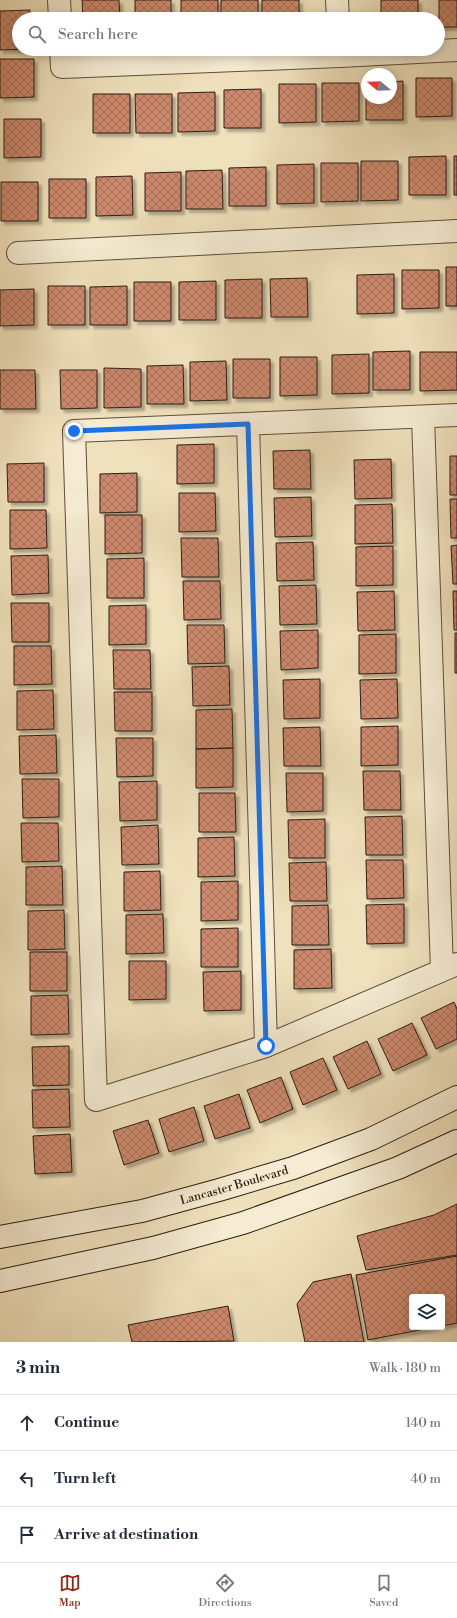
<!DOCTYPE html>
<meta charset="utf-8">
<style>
body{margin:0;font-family:"Libre Bodoni",serif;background:#f2f2f3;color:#1f2937}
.controls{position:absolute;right:12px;bottom:12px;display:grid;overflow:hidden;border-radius:4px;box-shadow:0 2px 10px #0003}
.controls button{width:36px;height:36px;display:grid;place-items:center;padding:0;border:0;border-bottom:1px solid #e0e1e3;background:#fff;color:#1f2937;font:20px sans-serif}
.compass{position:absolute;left:361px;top:68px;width:36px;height:36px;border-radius:50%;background:#fff;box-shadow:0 2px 10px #0003;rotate:289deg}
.stop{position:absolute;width:12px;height:12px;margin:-9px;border:3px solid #1a73e8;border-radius:50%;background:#fff}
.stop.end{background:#1a73e8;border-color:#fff;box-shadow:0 1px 4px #0008}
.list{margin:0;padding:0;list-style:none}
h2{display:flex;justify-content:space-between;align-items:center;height:52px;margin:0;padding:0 16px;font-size:17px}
h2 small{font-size:13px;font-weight:400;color:#747a83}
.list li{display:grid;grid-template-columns:26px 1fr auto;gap:12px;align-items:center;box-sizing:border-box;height:56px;padding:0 16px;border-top:1px solid #e0e1e3}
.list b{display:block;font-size:15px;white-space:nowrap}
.list em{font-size:13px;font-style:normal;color:#747a83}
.icon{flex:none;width:22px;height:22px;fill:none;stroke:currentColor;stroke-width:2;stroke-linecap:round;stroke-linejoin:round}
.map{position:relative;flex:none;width:457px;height:1342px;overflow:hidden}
.search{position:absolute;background:#fff;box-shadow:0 2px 10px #0003;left:12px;right:12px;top:12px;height:44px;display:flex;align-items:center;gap:10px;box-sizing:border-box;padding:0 14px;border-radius:22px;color:#747a83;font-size:15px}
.sheet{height:220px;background:#fff}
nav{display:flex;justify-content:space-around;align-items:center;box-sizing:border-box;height:56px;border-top:1px solid #e0e1e3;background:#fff;font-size:11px;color:#747a83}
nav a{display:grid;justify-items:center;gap:2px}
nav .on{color:#8f2418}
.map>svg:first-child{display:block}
.building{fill:url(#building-cross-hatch);stroke:#2d1d11;filter:url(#shadow)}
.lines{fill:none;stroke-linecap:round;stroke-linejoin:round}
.street-casing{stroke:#5e4e3c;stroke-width:24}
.secondary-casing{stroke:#2d1d11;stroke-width:24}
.street{stroke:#f5ecd3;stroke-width:22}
.secondary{stroke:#f5ecd3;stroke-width:22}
.route{stroke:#1a73e8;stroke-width:5}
.labels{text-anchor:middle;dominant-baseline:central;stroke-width:3;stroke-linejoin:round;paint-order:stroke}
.street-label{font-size:12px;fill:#2d1d11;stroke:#f5ecd3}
</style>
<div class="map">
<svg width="457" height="1342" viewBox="0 0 457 1342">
<defs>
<pattern id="building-cross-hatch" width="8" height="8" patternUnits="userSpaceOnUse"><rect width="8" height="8" fill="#cd896e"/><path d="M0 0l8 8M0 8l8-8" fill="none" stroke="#a76f59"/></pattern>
<filter id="shadow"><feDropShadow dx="3.5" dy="3.5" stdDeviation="1" flood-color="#0004"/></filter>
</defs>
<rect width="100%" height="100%" fill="#efe1bc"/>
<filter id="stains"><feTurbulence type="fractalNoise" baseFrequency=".005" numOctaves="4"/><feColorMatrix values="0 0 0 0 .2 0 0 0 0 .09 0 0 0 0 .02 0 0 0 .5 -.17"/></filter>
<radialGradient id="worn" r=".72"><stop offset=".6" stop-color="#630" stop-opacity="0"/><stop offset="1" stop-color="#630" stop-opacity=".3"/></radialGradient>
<!-- building -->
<path class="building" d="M 82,0 L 119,0 L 120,19 L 83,19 Z
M 135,0 L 171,0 L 171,19 L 135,19 Z
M 181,0 L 218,0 L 218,19 L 181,19 Z
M 221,0 L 258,0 L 258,19 L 221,19 Z
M 262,0 L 299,0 L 299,19 L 262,19 Z
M 381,0 L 418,0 L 418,19 L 381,19 Z
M 439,0 L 457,0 L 457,27 L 439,27 Z
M 30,10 L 30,19 L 19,19 L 19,49 L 30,49 L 0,50 L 0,11 Z
M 0,59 L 34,59 L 34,97 L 0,98 Z
M 416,78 L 452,78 L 452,116 L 416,117 Z
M 403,81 L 403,120 L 366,120 L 366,82 L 367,82 L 367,98 L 391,98 L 391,82 Z
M 322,83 L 359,83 L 359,121 L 322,122 Z
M 279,84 L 316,84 L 316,122 L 279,123 Z
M 261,89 L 261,128 L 224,128 L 224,90 Z
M 215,92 L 215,131 L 178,132 L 178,93 Z
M 93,94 L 130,94 L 130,133 L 93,133 Z
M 135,94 L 172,94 L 172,133 L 136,133 Z
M 4,119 L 41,119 L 41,157 L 4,158 Z
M 446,156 L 446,195 L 409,195 L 409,157 Z
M 454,156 L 457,156 L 457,195 L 454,195 Z
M 361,161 L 398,161 L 398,200 L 361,201 Z
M 321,163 L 358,163 L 358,201 L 321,202 Z
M 314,164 L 314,203 L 277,204 L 277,165 Z
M 266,167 L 266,206 L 229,206 L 229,168 Z
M 222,170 L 223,209 L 186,209 L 186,171 Z
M 181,172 L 181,211 L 145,211 L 145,173 Z
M 132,176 L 133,215 L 96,216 L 96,177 Z
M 49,179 L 86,179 L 86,218 L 49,218 Z
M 1,182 L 38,182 L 38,221 L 1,221 Z
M 446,267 L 457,267 L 457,306 L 446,306 Z
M 402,270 L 439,270 L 439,308 L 402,309 Z
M 394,274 L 394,313 L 357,314 L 357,275 Z
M 307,278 L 308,317 L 271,317 L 270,279 Z
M 262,279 L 262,318 L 225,318 L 225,280 Z
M 216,281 L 216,320 L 179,320 L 179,282 Z
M 134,282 L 171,282 L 171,321 L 134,321 Z
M 48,286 L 85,286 L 85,325 L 48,325 Z
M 127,286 L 127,325 L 90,325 L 90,287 Z
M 34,289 L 34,325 L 0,326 L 0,290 Z
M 410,351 L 410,390 L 373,390 L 373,352 Z
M 420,352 L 457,352 L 457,390 L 420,391 Z
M 369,354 L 369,393 L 332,394 L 332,355 Z
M 280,357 L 317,357 L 317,395 L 280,396 Z
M 233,359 L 270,359 L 270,398 L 233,398 Z
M 226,361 L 227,400 L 190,401 L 190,362 Z
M 183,365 L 184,404 L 147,404 L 147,366 Z
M 104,368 L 141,369 L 141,407 L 104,408 Z
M 0,370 L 35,370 L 36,409 L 0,409 Z
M 60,370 L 97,370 L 97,408 L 61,409 Z
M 214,444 L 214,483 L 177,484 L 177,445 Z
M 310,450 L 311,489 L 274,489 L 273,451 Z
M 450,456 L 457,456 L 457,495 L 450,495 Z
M 391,459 L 392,498 L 355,499 L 354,460 Z
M 44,463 L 44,502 L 8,502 L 7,464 Z
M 137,473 L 137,512 L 100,513 L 100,474 Z
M 179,493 L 215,493 L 216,531 L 179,532 Z
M 311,497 L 312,536 L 275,537 L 274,498 Z
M 450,499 L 457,499 L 457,538 L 451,538 Z
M 392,504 L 393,543 L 355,544 L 355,505 Z
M 10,510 L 46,510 L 47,548 L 10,549 Z
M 105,515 L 142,515 L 142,553 L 105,554 Z
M 181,538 L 218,538 L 219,577 L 182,577 Z
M 313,542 L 314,580 L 277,581 L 276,543 Z
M 457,545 L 457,584 L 453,584 L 451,546 Z
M 393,546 L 393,585 L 356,586 L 356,547 Z
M 48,555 L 49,593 L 12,595 L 11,556 Z
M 144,558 L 144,598 L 107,598 L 107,559 Z
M 183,581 L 220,581 L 221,619 L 184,620 Z
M 316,585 L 317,624 L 280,625 L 279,586 Z
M 394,591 L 395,630 L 358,631 L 357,592 Z
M 453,591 L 457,591 L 457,630 L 454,630 Z
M 11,603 L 49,603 L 49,642 L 12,642 Z
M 146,605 L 146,644 L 109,645 L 109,606 Z
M 187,625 L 224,625 L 225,663 L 188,664 Z
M 318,630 L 318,668 L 281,670 L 280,631 Z
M 455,633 L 457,633 L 457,673 L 455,673 Z
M 396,634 L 396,673 L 359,674 L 359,635 Z
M 14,646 L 51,646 L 52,684 L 14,685 Z
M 113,650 L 150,650 L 151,689 L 114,689 Z
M 229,666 L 230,705 L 193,706 L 192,667 Z
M 320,679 L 320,718 L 284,719 L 283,680 Z
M 397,679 L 398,718 L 361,719 L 360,680 Z
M 53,690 L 54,729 L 17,730 L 17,691 Z
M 114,692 L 152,692 L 152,731 L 115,731 Z
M 232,709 L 233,748 L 196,749 L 196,710 Z
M 398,726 L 398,765 L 361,766 L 361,727 Z
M 320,727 L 321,766 L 284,766 L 283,728 Z
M 56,735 L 57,773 L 20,774 L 19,736 Z
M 116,738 L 153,738 L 153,776 L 117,777 Z
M 233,748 L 233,787 L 196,788 L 196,749 Z
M 363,771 L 400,771 L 401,810 L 364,810 Z
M 286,773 L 323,773 L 323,811 L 287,812 Z
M 22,779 L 59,779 L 59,817 L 23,818 Z
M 157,781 L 157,820 L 120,821 L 119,782 Z
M 199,793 L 235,793 L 236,832 L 199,832 Z
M 402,816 L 403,855 L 366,855 L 365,817 Z
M 325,819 L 325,858 L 289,858 L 288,820 Z
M 21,823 L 58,823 L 59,861 L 22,862 Z
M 158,825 L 159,864 L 122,865 L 121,827 Z
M 234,837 L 235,876 L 198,877 L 198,838 Z
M 366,860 L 403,860 L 404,898 L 367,899 Z
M 326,862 L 327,901 L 290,901 L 289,863 Z
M 62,866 L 63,905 L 26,905 L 26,867 Z
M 160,871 L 161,910 L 124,911 L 124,872 Z
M 238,881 L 238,920 L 201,921 L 201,882 Z
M 404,904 L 404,943 L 367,944 L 366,905 Z
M 328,905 L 329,945 L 292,945 L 292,906 Z
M 64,910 L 65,949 L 28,950 L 28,911 Z
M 163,914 L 164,953 L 126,954 L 126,915 Z
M 238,928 L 238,967 L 201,967 L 201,929 Z
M 331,949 L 332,988 L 294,989 L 294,950 Z
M 30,952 L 67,952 L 67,991 L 30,991 Z
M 129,961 L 166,961 L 166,999 L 129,1000 Z
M 241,971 L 241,1010 L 204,1011 L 203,972 Z
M 68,995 L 69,1034 L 31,1035 L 31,996 Z
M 454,1002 L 457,1009 L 457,1039 L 436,1049 L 421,1018 Z
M 412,1023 L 427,1055 L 393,1071 L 378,1039 Z
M 367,1041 L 381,1074 L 348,1089 L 333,1057 Z
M 69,1046 L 69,1085 L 33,1086 L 32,1047 Z
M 323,1058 L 337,1090 L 303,1105 L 290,1072 Z
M 281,1077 L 293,1109 L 260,1123 L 247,1090 Z
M 69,1089 L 70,1127 L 33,1128 L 32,1090 Z
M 239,1094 L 250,1128 L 215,1139 L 204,1106 Z
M 194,1107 L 204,1141 L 169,1152 L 159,1119 Z
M 148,1120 L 159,1153 L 124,1165 L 113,1131 Z
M 70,1134 L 72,1172 L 35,1174 L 33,1136 Z
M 457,1204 L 457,1255 L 366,1270 L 357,1236 L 434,1215 Z
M 457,1256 L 457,1323 L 442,1326 L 442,1297 L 412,1297 L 412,1327 L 435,1327 L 368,1340 L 356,1275 Z
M 351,1274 L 364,1342 L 305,1342 L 297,1304 L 313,1282 Z
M 228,1306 L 234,1341 L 132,1342 L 128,1325 Z"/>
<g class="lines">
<defs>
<path id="street" d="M 59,0 L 60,19
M 337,0 L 338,19
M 61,49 L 62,67 L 340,56 L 457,50
M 18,253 L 457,231
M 457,415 L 74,431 L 96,1100 L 266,1046 L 457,964
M 423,417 L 442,970
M 248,424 L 266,1046"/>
<g id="secondary">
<path id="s1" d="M 0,1237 L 142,1211 L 219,1190 L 293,1168 L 371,1139 L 457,1097"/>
<path d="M 0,1281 L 153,1248 L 243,1223 L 398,1168 L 457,1141"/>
</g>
</defs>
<!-- street casing -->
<use href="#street" class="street-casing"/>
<!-- secondary casing -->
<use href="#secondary" class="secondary-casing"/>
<!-- street -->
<use href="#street" class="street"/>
<!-- secondary -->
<use href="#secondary" class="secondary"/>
</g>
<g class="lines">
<!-- route -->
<path class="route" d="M 74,431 L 248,424 L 266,1046"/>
</g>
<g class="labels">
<!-- street labels -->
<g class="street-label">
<text stroke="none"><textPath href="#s1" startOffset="240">Lancaster Boulevard</textPath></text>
</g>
</g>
<rect width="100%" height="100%" filter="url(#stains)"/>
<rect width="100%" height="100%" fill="url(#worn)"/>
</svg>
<div class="controls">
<button><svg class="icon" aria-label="layers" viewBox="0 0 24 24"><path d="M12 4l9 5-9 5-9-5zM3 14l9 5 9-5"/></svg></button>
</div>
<svg class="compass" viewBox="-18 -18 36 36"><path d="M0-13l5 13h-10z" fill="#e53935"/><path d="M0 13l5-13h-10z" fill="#747a83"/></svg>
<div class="stop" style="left:266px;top:1046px"></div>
<div class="stop end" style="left:74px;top:431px"></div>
<div class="search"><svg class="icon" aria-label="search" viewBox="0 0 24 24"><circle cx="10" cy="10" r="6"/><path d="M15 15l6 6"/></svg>Search here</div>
</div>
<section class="sheet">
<h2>3 min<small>Walk · 180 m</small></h2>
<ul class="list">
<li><svg class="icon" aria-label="ahead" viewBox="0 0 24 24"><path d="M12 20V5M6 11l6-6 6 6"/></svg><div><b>Continue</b></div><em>140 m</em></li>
<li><svg class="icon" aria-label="left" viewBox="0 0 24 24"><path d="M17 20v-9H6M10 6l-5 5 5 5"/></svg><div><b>Turn left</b></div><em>40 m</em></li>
<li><svg class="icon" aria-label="arrive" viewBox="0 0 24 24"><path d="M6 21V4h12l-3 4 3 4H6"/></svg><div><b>Arrive at destination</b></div></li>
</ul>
</section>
<nav>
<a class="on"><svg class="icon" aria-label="map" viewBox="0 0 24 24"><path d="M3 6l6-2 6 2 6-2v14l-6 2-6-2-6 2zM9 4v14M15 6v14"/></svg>Map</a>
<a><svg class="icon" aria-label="directions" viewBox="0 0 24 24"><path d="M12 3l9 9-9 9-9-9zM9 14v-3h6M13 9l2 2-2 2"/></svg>Directions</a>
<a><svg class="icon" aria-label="saved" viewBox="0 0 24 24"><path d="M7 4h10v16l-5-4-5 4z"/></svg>Saved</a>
</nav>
